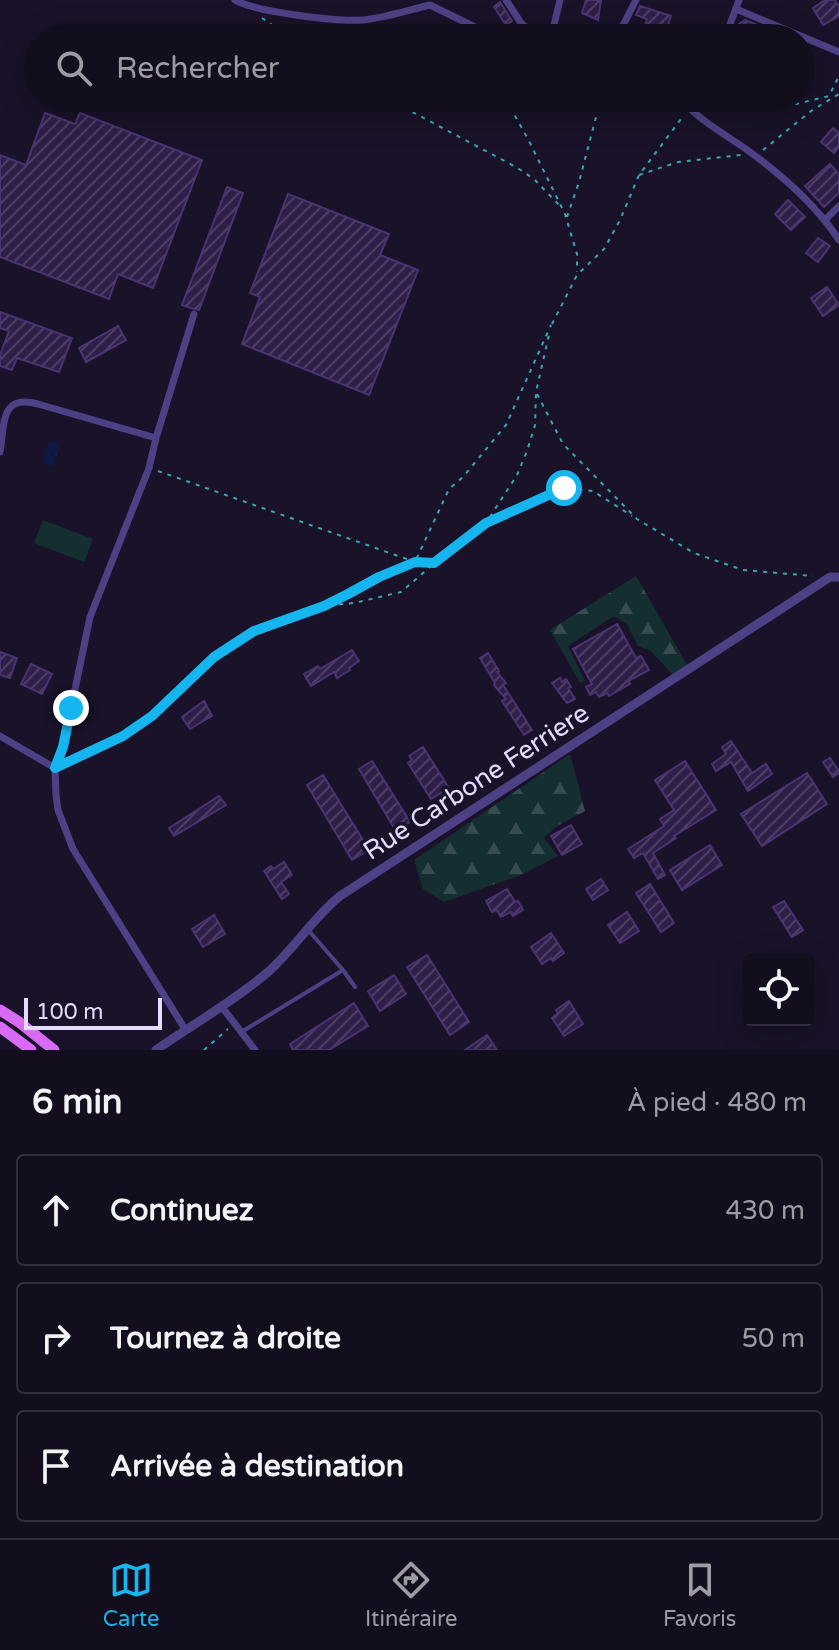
<!DOCTYPE html>
<html lang="fr">
<meta charset="utf-8">
<style>
body{margin:0;font-family:"Varela Round",sans-serif;background:#201c2b;color:#f1f3f6}
.controls{position:absolute;right:24px;bottom:24px;display:grid;overflow:hidden;border-radius:8px;box-shadow:0 8px 32px #0002}
.controls button{width:72px;height:72px;display:grid;place-items:center;padding:0;border:0;border-bottom:2px solid #322e3c;background:#130e1e;color:#f1f3f6;font:40px sans-serif}
.scale{position:absolute;left:24px;bottom:20px;width:138px;box-sizing:border-box;padding-left:8px;border:4px solid #e5dcfd;border-top:0;font-size:22px;line-height:28px;white-space:nowrap;color:#e5dcfd;-webkit-text-stroke:6px #191228;paint-order:stroke}
.stop{position:absolute;width:24px;height:24px;margin:-18px;border:6px solid #15b6ef;border-radius:50%;background:#fff}
.stop.end{background:#15b6ef;border-color:#fff;box-shadow:0 2px 8px #0008}
.list{margin:0;padding:0;list-style:none}
h2{display:flex;justify-content:space-between;align-items:center;height:104px;margin:0;padding:0 32px;font-size:34px}
h2 small{font-size:26px;font-weight:400;color:#9d9ca4}
.list li{display:grid;grid-template-columns:52px 1fr auto;gap:24px;align-items:center;box-sizing:border-box;height:112px;margin:0 16px 16px;padding:0 16px;border:2px solid #322e3c;border-radius:8px}
.list b{display:block;font-size:30px;white-space:nowrap}
.list em{font-size:26px;font-style:normal;color:#9d9ca4}
.icon{flex:none;width:44px;height:44px;fill:none;stroke:currentColor;stroke-width:2;stroke-linecap:round;stroke-linejoin:round}
.map{position:relative;flex:none;width:839px;height:1050px;overflow:hidden}
.search{position:absolute;background:#130e1e;box-shadow:0 8px 32px #0002;left:24px;right:24px;top:24px;height:88px;display:flex;align-items:center;gap:20px;box-sizing:border-box;padding:0 28px;border-radius:44px;color:#9d9ca4;font-size:30px}
.sheet{height:488px;background:#130e1e}
nav{display:flex;justify-content:space-around;align-items:center;box-sizing:border-box;height:112px;border-top:2px solid #322e3c;background:#130e1e;font-size:22px;color:#9d9ca4}
nav a{display:grid;justify-items:center;gap:4px}
nav .on{color:#15b6ef}
.map>svg:first-child{display:block}
.forest{fill:url(#forest-firs)}
.pitch{fill:#152e32}
.water{fill:url(#water-ripples)}
.building{fill:url(#building-hatch);stroke:#4a3372;stroke-width:2}
.lines{fill:none;stroke-linecap:round;stroke-linejoin:round}
.path{stroke:#39a7b3;stroke-width:2;stroke-dasharray:4 6;stroke-linecap:butt}
.service{stroke:#4e4084;stroke-width:4}
.minor{stroke:#4e4084;stroke-width:7}
.tertiary{stroke:#4e4084;stroke-width:9}
.primary{stroke:#d86af5;stroke-width:11}
.route{stroke:#15b6ef;stroke-width:10}
.labels{text-anchor:middle;dominant-baseline:central;stroke-width:7;stroke-linejoin:round;paint-order:stroke}
.street-label{font-size:26px;fill:#e5dcfd;stroke:#191228}
</style>
<div class="map">
<svg width="839" height="1050" viewBox="0 0 839 1050">
<defs>
<pattern id="forest-firs" width="22" height="20" patternUnits="userSpaceOnUse" patternTransform="scale(2)"><rect width="22" height="20" fill="#152e32"/><path d="M5 1l3.5 6h-7zM16 11l3.5 6h-7z" fill="#374c51"/></pattern>
<pattern id="water-ripples" width="26" height="14" patternUnits="userSpaceOnUse" patternTransform="scale(2)"><rect width="26" height="14" fill="#0f1945"/><path d="M2 4q2-2 4 0t4 0M15 11q2-2 4 0t4 0" fill="none" stroke="#323a61"/></pattern>
<pattern id="building-hatch" width="6" height="6" patternUnits="userSpaceOnUse" patternTransform="scale(2)"><rect width="6" height="6" fill="#2e1f48"/><path d="M-1 1l2-2M0 6l6-6M5 7l2-2" fill="none" stroke="#4c3f63"/></pattern>
</defs>
<rect width="100%" height="100%" fill="#191228"/>
<!-- forest -->
<path class="forest" d="M 636,576 L 687,665 L 673,675 L 651,651 L 638,646 L 627,624 L 614,616 L 568,646 L 585,681 L 580,683 L 550,630 Z
M 570,754 L 585,811 L 557,826 L 544,838 L 558,856 L 521,875 L 444,902 L 423,889 L 414,860 Z"/>
<!-- pitch -->
<path class="pitch" d="M 43,520 L 93,539 L 84,562 L 34,543 Z"/>
<!-- water -->
<path class="water" d="M 49,441 L 60,444 L 53,466 L 42,463 Z"/>
<!-- building -->
<path class="building" d="M 586,0 L 601,0 L 598,20 L 582,13 Z
M 825,0 L 835,0 L 839,6 L 839,16 L 823,25 L 813,8 Z
M 500,2 L 512,21 L 506,25 L 494,7 Z
M 640,6 L 671,16 L 664,38 L 654,38 L 642,35 L 647,19 L 636,15 Z
M 745,20 L 772,31 L 769,38 L 732,38 L 736,26 Z
M 45,113 L 75,124 L 80,113 L 202,160 L 153,288 L 118,274 L 109,299 L 0,257 L 0,155 L 26,165 Z
M 833,128 L 839,133 L 839,147 L 834,153 L 821,142 Z
M 830,164 L 839,174 L 839,193 L 824,207 L 805,186 Z
M 227,187 L 243,193 L 199,310 L 191,308 L 182,305 Z
M 288,194 L 389,234 L 380,255 L 418,270 L 369,395 L 242,344 L 260,297 L 250,293 Z
M 788,200 L 805,217 L 791,230 L 775,214 Z
M 818,238 L 830,246 L 818,262 L 806,253 Z
M 827,287 L 839,305 L 823,316 L 811,298 Z
M 0,312 L 72,338 L 59,372 L 17,358 L 12,370 L 0,366 L 0,355 L 9,331 L 0,328 Z
M 118,326 L 126,340 L 86,362 L 79,348 Z
M 617,624 L 636,658 L 641,656 L 649,670 L 628,681 L 630,684 L 609,696 L 607,693 L 599,697 L 596,692 L 590,695 L 586,687 L 592,684 L 573,649 Z
M 352,650 L 359,661 L 349,668 L 350,670 L 337,678 L 334,672 L 311,686 L 304,674 L 318,666 L 320,669 Z
M 0,652 L 17,658 L 10,678 L 0,675 Z
M 488,653 L 499,671 L 497,672 L 506,683 L 503,685 L 532,730 L 524,735 L 502,701 L 506,699 L 494,685 L 495,683 L 480,658 Z
M 31,664 L 52,674 L 42,694 L 21,684 Z
M 560,678 L 562,682 L 566,679 L 571,687 L 568,688 L 575,699 L 567,703 L 552,683 Z
M 204,701 L 212,716 L 190,729 L 182,717 Z
M 731,741 L 752,773 L 766,764 L 772,774 L 748,791 L 731,762 L 716,771 L 712,764 L 726,754 L 722,747 Z
M 423,747 L 449,788 L 431,799 L 408,763 L 412,760 L 409,756 Z
M 830,758 L 839,771 L 839,773 L 833,777 L 823,762 Z
M 372,761 L 410,822 L 396,831 L 359,769 Z
M 685,761 L 716,810 L 674,836 L 676,838 L 653,853 L 665,875 L 658,879 L 643,853 L 634,858 L 628,849 L 664,826 L 660,819 L 674,810 L 655,780 Z
M 807,773 L 827,804 L 762,846 L 741,814 Z
M 323,775 L 369,850 L 352,860 L 307,785 Z
M 219,796 L 226,805 L 174,836 L 169,828 Z
M 571,825 L 582,844 L 562,855 L 551,836 Z
M 710,845 L 722,865 L 682,890 L 670,870 Z
M 284,862 L 292,875 L 281,882 L 289,894 L 282,899 L 264,871 L 271,866 L 273,869 Z
M 601,879 L 608,890 L 593,900 L 586,889 Z
M 650,884 L 674,923 L 661,932 L 636,893 Z
M 507,889 L 515,902 L 518,901 L 523,910 L 513,916 L 511,912 L 501,917 L 497,910 L 492,912 L 486,901 Z
M 784,901 L 803,930 L 792,937 L 773,907 Z
M 627,912 L 639,931 L 620,943 L 608,925 Z
M 214,915 L 225,934 L 203,947 L 192,929 Z
M 551,933 L 564,953 L 553,961 L 551,958 L 542,964 L 531,947 Z
M 427,955 L 469,1022 L 450,1035 L 407,967 Z
M 394,975 L 406,994 L 380,1011 L 368,991 Z
M 569,1001 L 583,1024 L 564,1036 L 552,1018 L 558,1013 L 556,1010 Z
M 354,1003 L 368,1026 L 329,1050 L 293,1050 L 290,1044 Z
M 487,1035 L 497,1050 L 465,1050 Z"/>
<g class="lines">
<!-- path -->
<path class="path" d="M 262,18 L 291,38
M 386,98 L 516,167 L 534,179 L 561,207
M 505,98 L 528,139 L 565,214 L 577,254 L 577,272
M 776,98 L 796,104 L 829,96 L 839,76
M 763,150 L 811,111 L 839,94
M 639,175 L 678,162 L 741,155
M 567,217 L 579,182 L 601,98
M 552,324 L 577,275 L 604,249 L 620,220 L 639,175 L 684,115
M 537,394 L 563,444 L 637,519 L 694,553 L 743,570 L 813,576
M 158,471 L 415,562 L 432,563
M 486,523 L 564,488 L 593,491 L 632,516
M 329,605 L 354,603 L 401,592 L 451,549 L 486,523 L 517,475 L 527,451 L 535,425 L 536,392 L 550,330
M 67,763 L 123,736 L 152,716 L 214,657 L 254,631 L 324,606 L 348,594 L 379,577 L 415,562 L 449,489 L 463,477 L 506,425 L 551,325
M 204,1050 L 228,1029"/>
<!-- service -->
<path class="service" d="M 309,931 L 343,970 L 355,987
M 243,1031 L 343,970"/>
<!-- minor -->
<path class="minor" d="M 235,0 C 255,12 339,22 363,20 C 386,18 408,10 430,5 L 485,32 L 508,36 L 553,29 L 619,38
M 506,0 L 521,23 L 532,32
M 736,9 L 839,52
M 553,29 L 560,0
M 617,37 L 636,0
M 711,38 L 729,28
M 725,38 L 739,0
M 681,98 C 698,121 727,135 750,152 C 783,176 816,205 839,240
M 825,220 L 839,206
M 0,452 C 5,423 0,394 38,404 L 156,438
M 0,736 L 55,768
M 222,1007 L 255,1050
M 185,1029 L 73,849 L 58,810 L 56,795 L 55,768 L 63,747 L 90,617 L 149,468 L 156,438 L 194,314"/>
<!-- tertiary -->
<path class="tertiary" d="M 156,1050 C 193,1024 233,1002 268,972 C 294,949 313,918 340,896 L 830,577 L 839,577"/>
<!-- primary -->
<path class="primary" d="M 0,1010 L 19,1022 L 54,1050
M 0,1027 L 31,1050"/>
</g>
<g class="lines">
<!-- route -->
<path class="route" d="M 71,708 L 63,747 L 55,768 L 123,736 L 152,716 L 214,657 L 254,631 L 324,606 L 348,594 L 379,577 L 415,562 L 434,563 L 486,523 L 564,488"/>
</g>
<g class="labels">
<!-- street labels -->
<g class="street-label">
<text transform="translate(476 782) rotate(-33)">Rue Carbone Ferriere</text>
</g>
</g>
</svg>
<div class="controls">
<button><svg class="icon" aria-label="locate" viewBox="0 0 24 24"><circle cx="12" cy="12" r="6"/><path d="M12 2v4M12 18v4M2 12h4M18 12h4"/></svg></button>
</div>
<div class="scale">100 m</div>
<div class="stop" style="left:564px;top:488px"></div>
<div class="stop end" style="left:71px;top:708px"></div>
<div class="search"><svg class="icon" aria-label="search" viewBox="0 0 24 24"><circle cx="10" cy="10" r="6"/><path d="M15 15l6 6"/></svg>Rechercher</div>
</div>
<section class="sheet">
<h2>6 min<small>À pied · 480 m</small></h2>
<ul class="list">
<li><svg class="icon" aria-label="ahead" viewBox="0 0 24 24"><path d="M12 20V5M6 11l6-6 6 6"/></svg><div><b>Continuez</b></div><em>430 m</em></li>
<li><svg class="icon" aria-label="right" viewBox="0 0 24 24"><path d="M7 20v-9h11M14 6l5 5-5 5"/></svg><div><b>Tournez à droite</b></div><em>50 m</em></li>
<li><svg class="icon" aria-label="arrive" viewBox="0 0 24 24"><path d="M6 21V4h12l-3 4 3 4H6"/></svg><div><b>Arrivée à destination</b></div></li>
</ul>
</section>
<nav>
<a class="on"><svg class="icon" aria-label="map" viewBox="0 0 24 24"><path d="M3 6l6-2 6 2 6-2v14l-6 2-6-2-6 2zM9 4v14M15 6v14"/></svg>Carte</a>
<a><svg class="icon" aria-label="directions" viewBox="0 0 24 24"><path d="M12 3l9 9-9 9-9-9zM9 14v-3h6M13 9l2 2-2 2"/></svg>Itinéraire</a>
<a><svg class="icon" aria-label="saved" viewBox="0 0 24 24"><path d="M7 4h10v16l-5-4-5 4z"/></svg>Favoris</a>
</nav>
